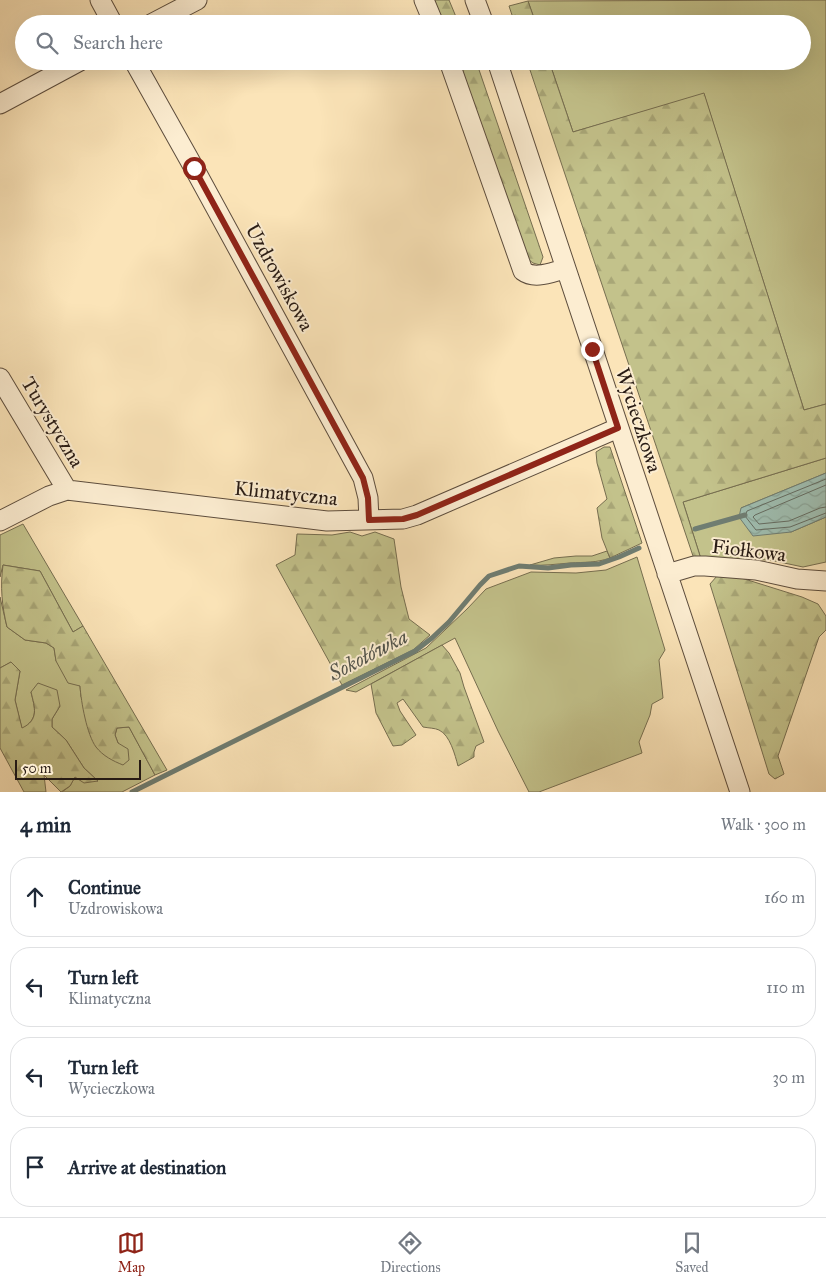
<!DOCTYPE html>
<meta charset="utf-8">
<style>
body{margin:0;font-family:"IM FELL Great Primer",serif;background:#f6f6f7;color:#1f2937}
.scale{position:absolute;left:15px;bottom:12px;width:126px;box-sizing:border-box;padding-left:5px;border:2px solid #281b14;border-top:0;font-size:14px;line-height:18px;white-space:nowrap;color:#281b14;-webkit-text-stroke:4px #fcedd1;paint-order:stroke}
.stop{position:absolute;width:15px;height:15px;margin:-11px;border:4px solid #8f2418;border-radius:50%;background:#fff}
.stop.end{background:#8f2418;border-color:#fff;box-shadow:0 1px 5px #0008}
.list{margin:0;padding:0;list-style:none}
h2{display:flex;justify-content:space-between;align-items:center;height:65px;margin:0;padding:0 20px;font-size:21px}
h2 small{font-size:16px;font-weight:400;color:#747a83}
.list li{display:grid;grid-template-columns:32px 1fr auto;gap:15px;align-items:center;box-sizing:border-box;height:80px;margin:0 10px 10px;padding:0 10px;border:1px solid #e0e1e3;border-radius:20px}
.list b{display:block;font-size:19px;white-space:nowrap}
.list p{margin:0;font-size:16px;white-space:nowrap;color:#747a83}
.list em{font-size:16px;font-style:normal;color:#747a83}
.icon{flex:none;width:28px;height:28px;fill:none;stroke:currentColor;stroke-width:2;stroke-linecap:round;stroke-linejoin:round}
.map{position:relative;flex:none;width:826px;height:792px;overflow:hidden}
.search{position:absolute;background:#fff;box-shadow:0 5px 20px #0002;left:15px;right:15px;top:15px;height:55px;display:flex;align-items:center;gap:12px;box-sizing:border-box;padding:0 18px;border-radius:28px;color:#747a83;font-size:19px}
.sheet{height:425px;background:#fff}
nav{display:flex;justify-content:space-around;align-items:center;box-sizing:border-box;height:70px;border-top:1px solid #e0e1e3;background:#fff;font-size:14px;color:#747a83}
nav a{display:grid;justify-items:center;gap:2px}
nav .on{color:#8f2418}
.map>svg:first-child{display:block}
.green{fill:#c3c28b;stroke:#766e50}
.forest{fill:url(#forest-firs);stroke:#766e50}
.water{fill:url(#water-waves);stroke:#6f7d72}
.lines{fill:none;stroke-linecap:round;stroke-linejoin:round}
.shore{stroke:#646c62;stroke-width:1}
.stream{stroke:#6f7d72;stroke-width:5}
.minor-casing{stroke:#5d4d3d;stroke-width:21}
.minor{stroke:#fcedd1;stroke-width:19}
.route{stroke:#8f2418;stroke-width:6}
.labels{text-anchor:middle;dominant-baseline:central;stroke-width:4;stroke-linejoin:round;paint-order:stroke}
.street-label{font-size:20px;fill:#281b14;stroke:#fcedd1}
.water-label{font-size:21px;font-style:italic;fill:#52544b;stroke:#fcedd1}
</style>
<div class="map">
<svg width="826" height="792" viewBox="0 0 826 792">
<defs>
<pattern id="forest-firs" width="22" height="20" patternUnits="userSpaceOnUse" patternTransform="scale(1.25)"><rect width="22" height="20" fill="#c3c28b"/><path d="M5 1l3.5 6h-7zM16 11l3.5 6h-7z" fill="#a8a677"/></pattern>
<pattern id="water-waves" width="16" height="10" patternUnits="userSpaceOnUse" patternTransform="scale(1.25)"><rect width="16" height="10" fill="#9fbeb1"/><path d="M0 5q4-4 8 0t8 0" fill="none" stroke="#89a397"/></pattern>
</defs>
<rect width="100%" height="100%" fill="#fbe4b8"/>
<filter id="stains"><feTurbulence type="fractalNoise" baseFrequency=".004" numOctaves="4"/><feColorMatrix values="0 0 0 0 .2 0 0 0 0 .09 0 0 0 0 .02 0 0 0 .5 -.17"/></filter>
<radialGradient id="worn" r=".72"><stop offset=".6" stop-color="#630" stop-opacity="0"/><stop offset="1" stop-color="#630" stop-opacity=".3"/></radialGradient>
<!-- green -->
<path class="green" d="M 826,0 L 826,404 L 804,410 L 704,94 L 573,132 L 549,61 L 802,61 L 802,24 L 536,24 L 528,1 Z
M 826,458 L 826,473 L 741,508 L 791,532 L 826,517 L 826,562 L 803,567 L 770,560 L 701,559 L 683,502 Z
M 23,524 L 83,626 L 73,632 L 40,571 L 3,565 L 0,577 L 0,535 Z
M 607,551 L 610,558 C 596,563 585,562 570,563 C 556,564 544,566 530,565 L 554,558 L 576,556 L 592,556 Z
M 637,557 L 665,650 L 659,660 L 663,698 L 652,704 L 650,715 L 639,742 L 642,753 L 539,792 L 529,792 L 498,731 L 455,638 L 356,692 L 346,690 L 426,648 L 467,609 L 486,589 L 531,572 L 576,573 L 606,570 Z
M 0,597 L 7,627 L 25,640 L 46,643 L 54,648 L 56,661 L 80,686 L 81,697 L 118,743 L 115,735 L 117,728 L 129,727 L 155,775 L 122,792 L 62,792 L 70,786 L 75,776 L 98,781 L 84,768 L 66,740 L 52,727 L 52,719 L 60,706 L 31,692 C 35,709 39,718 22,729 L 15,700 L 20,671 L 11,662 L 0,668 Z"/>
<!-- forest -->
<path class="forest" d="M 426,0 L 449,0 L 459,24 L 435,24 Z
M 528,1 L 536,24 L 515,24 L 509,6 Z
M 450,61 L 476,61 L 543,257 L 540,265 L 533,263 L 524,256 Z
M 527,61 L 549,61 L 573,132 L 704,93 L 804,410 L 826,404 L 826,458 L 683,502 L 701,559 L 694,559 Z
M 604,447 L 610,447 L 642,543 L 610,558 L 602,538 L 597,508 L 607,499 L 597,463 L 596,452 Z
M 350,532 L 362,536 L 375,532 L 394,539 L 401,587 L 409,619 L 430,635 L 413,650 L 342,685 L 276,565 L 295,555 L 297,534 L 332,535 Z
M 3,565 L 40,571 L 73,632 L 83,626 L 167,770 L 155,775 L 129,727 L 117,728 L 115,735 L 118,743 L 128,749 L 129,760 L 123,765 C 113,761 103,756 96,747 C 87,735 81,702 80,686 L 68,683 L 56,661 L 54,648 L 46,643 L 25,640 L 7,627 C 2,606 0,587 3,565 Z
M 717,576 L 735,576 L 802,597 L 818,604 L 826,616 L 826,630 L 819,637 L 778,756 L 784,774 L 775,779 L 769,774 L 710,584 Z
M 442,645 L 449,653 L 460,673 L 464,687 L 484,742 L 476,746 L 474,752 L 474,757 L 458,766 C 455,755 450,735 439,730 C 435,728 428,728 423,727 L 403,699 L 397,703 L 400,711 L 416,735 L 402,745 L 393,746 L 376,713 L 371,684 Z
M 11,662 L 20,671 L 15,700 L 22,728 C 39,720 35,708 31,692 L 38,683 L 57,690 L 60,706 L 52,719 L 52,727 L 66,740 L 84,768 L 98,781 L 84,783 L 75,777 L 70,786 L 61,792 L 44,775 L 46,792 L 24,792 L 0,748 L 0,668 Z"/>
<!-- water -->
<path class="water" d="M 826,473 L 826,517 L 791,532 L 753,536 L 739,517 L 741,508 Z"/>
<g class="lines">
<!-- shore -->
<path class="shore" d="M 826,479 L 747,511 L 745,516 L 756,530 L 790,527 L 826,513
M 826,485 L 755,515 L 753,517 L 759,524 L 789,521 L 820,508 L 826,507"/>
<!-- stream -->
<path class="stream" d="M 695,529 L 745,515
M 132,792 L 415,651 L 432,638 L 449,622 L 480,585 L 489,576 L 519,566 L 548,568 L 571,565 L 599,564 L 619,557 L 639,548"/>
<defs>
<path id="minor" d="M 100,0 L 113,24
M 424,0 L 434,24
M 475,0 L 484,24
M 151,24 L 197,0
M 134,61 L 194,168 L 363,478 L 368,498 L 369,520
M 449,61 L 523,271 C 535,280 552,272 565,269
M 497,61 L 740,792
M 0,104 L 80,61
M 0,378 L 67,490
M 0,521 L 49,496 L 67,490 L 327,521 L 403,519 L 417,515 L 618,428
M 667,574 L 694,566 L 705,566 L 756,570 L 797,579 L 826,581"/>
</defs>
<!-- minor casing -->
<use href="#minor" class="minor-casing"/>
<!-- minor -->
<use href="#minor" class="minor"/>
</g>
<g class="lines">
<!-- route -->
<path class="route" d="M 194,168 L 363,478 L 368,498 L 369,520 L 403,519 L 417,515 L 618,428 L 592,349"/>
</g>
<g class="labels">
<!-- street labels -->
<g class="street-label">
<text transform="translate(280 277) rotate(61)">Uzdrowiskowa</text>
<text transform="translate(639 420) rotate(72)">Wycieczkowa</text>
<text transform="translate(53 422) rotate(59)">Turystyczna</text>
<text transform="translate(286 493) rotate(6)">Klimatyczna</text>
<text transform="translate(749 550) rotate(7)">Fiołkowa</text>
</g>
<!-- water labels -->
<g class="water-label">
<text transform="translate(368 655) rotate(-28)">Sokołówka</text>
</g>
</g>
<rect width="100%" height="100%" filter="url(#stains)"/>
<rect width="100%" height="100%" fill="url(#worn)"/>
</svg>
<div class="scale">50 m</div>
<div class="stop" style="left:194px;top:168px"></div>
<div class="stop end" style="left:592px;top:349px"></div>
<div class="search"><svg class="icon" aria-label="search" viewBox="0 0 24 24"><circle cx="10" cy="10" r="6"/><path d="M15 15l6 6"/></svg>Search here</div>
</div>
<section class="sheet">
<h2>4 min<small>Walk · 300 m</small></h2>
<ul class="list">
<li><svg class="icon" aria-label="ahead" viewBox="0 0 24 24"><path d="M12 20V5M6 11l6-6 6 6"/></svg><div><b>Continue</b><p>Uzdrowiskowa</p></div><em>160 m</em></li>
<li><svg class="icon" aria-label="left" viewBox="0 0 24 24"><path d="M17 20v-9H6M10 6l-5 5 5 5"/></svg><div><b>Turn left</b><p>Klimatyczna</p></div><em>110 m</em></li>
<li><svg class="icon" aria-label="left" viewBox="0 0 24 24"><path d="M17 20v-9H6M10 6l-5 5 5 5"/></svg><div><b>Turn left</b><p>Wycieczkowa</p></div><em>30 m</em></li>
<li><svg class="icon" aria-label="arrive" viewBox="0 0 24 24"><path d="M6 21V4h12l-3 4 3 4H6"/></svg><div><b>Arrive at destination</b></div></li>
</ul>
</section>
<nav>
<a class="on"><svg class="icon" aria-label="map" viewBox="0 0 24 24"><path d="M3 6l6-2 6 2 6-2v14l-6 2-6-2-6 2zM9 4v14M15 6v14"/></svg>Map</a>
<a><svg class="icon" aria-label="directions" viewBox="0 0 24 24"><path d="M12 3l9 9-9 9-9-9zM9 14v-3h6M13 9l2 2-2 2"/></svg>Directions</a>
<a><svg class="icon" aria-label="saved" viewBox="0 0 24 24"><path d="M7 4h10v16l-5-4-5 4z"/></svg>Saved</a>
</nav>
